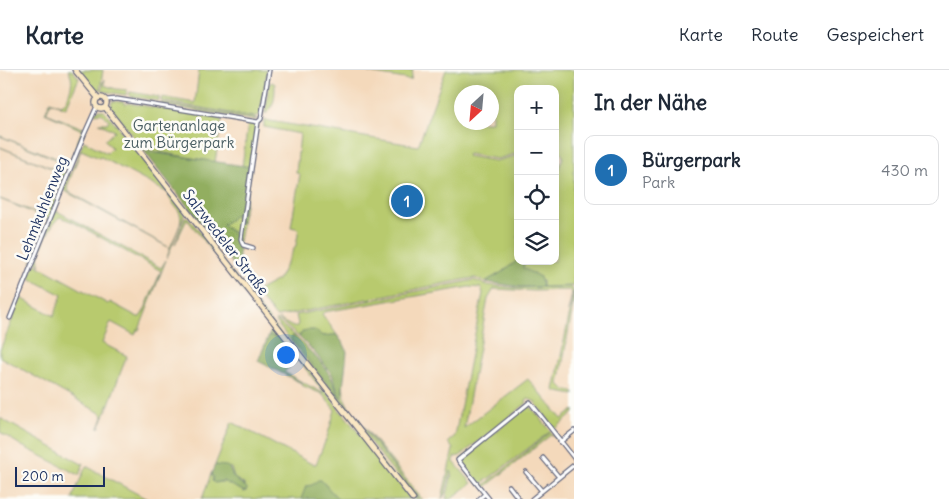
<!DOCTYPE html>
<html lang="de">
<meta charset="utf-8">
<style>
body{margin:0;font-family:Delius,sans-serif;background:#f6f6f7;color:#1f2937}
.controls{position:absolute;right:15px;top:15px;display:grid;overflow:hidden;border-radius:10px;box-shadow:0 2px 12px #0003}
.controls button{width:45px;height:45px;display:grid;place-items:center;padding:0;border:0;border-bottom:1px solid #e0e1e3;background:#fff;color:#1f2937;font:25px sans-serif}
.compass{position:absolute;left:454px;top:15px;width:45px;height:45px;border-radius:50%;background:#fff;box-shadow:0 2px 12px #0003;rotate:206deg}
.scale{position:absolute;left:15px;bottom:12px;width:90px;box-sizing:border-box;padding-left:5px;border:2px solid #1b2f5e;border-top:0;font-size:14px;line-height:18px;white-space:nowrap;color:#1b2f5e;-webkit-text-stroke:4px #fdfcf7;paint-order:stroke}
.you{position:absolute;left:285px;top:284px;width:18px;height:18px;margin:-12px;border:4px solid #fff;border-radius:50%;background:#1a73e8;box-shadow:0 0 0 8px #1a73e833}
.badge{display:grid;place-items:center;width:32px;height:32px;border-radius:50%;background:#1f6fb2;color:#fff;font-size:16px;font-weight:700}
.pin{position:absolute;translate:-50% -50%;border:2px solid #fff;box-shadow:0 1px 5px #0006}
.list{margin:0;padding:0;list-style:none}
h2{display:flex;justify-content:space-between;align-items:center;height:65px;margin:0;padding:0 20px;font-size:21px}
h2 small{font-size:16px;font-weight:400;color:#747a83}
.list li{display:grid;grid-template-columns:32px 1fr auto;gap:15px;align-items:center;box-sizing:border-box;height:70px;margin:0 10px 10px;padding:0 10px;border:1px solid #e0e1e3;border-radius:10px}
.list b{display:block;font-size:19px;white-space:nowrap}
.list p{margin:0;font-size:16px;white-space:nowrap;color:#747a83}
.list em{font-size:16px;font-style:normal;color:#747a83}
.icon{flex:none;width:28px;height:28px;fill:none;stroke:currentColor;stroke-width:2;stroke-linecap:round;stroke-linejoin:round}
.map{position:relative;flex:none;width:574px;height:429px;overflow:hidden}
header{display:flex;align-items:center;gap:30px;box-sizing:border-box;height:70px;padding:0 25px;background:#fff;border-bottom:1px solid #e0e1e3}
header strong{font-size:24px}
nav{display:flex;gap:28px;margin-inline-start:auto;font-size:18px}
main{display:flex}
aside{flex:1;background:#fff}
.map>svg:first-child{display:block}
.green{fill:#b8ca6e;stroke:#6a7c66;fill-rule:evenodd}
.forest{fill:#92ae61;stroke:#566e60}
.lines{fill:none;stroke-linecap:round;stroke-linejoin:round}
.street-casing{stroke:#676a7f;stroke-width:5.5}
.secondary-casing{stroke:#676a7f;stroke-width:7}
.street{stroke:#fff;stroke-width:3}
.secondary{stroke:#fae7c3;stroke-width:4.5}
.labels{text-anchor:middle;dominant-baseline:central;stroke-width:5;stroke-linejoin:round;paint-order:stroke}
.park-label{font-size:15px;fill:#4a5e63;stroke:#fdfcf7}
.street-label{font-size:15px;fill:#1b2f5e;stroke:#fdfcf7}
</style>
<header>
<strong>Karte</strong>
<nav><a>Karte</a><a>Route</a><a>Gespeichert</a></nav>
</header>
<main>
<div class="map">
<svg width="574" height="429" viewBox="0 0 574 429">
<rect width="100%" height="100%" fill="#fdfcf7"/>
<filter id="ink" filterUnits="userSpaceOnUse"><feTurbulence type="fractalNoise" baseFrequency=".02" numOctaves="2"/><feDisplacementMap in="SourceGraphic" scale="10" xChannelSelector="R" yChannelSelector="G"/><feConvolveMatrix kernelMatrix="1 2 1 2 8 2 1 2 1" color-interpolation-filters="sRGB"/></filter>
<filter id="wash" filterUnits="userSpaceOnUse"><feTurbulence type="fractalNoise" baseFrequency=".0096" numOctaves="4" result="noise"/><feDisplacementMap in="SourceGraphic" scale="20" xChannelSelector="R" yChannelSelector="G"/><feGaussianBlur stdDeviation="1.12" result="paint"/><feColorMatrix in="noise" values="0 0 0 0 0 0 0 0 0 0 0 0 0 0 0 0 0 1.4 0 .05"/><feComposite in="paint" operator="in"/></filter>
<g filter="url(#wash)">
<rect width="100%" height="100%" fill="#f4d9bb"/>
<!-- green -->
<path class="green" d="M 68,0 L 72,0 L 79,8 L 66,38 L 51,32 L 46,43 L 85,59 L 70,95 L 0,66 L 66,92 L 70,92 L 82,60 L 45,43 L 50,31 L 61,35 L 66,32 C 70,20 75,11 68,0 Z
M 79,0 L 103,0 L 100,20 L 95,19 Z
M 199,0 L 267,0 L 260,45 L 254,47 L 161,31 L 162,27 L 195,33 Z
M 370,0 L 413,0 L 411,10 L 369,3 Z
M 446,0 L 574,0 L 574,216 L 542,217 L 542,211 L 523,198 L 524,194 L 523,191 L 555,191 L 555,110 L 563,87 L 561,82 L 555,79 L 555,19 L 518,19 L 518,83 L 497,89 L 468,84 L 467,86 L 496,91 L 518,85 L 518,190 L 504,201 L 485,212 L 475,208 L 467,209 L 276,247 L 255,222 L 278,210 L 296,175 L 299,159 L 291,157 L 300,104 L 296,103 L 300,64 L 264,57 L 264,50 L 418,76 ZM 462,22 L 492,22 L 492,52 L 462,52 Z
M 105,9 L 104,15 L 116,19 L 127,20 L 126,25 L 102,21 L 103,12 Z
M 272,12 L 275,14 C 275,25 275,38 265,44 L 269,14 Z
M 130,22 L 159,27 L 159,31 L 129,26 Z
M 112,31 L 124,32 L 125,35 L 128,33 L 222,49 L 215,92 L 142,79 L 111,37 Z
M 161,33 L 254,48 L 258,49 L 253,50 L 162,35 Z
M 96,40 L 103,40 L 111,48 L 184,142 L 184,145 L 167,188 L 170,178 L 63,120 L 84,71 L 107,83 L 112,78 L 105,70 L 115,61 L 99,53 L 107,53 L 109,50 L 101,43 L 95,44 ZM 81,80 L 99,88 L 101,87 L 168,123 C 169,130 174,134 178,140 C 186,150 174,167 170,178 L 69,122 L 67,117 Z
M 248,53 L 257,56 L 251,97 L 242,96 Z
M 0,77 L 67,104 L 58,116 L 57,129 L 31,193 L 48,149 L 0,129 L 43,145 L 61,102 Z
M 55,140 L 161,198 L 166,190 L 139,260 L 137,260 L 135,265 L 111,252 L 102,273 L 127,286 C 117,310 110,334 99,358 L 103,347 L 102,344 L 0,287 L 0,280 L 21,228 L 54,246 L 62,225 L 29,208 L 35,194 L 108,234 L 110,232 L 138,247 L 140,247 L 144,241 L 161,201 L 73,152 L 60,147 C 51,152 38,182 39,192 L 41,195 L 36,192 L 35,189 Z
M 234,146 L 237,146 L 242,153 L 239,171 L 235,164 L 223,155 Z
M 185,147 L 188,147 L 306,296 L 304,297 L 279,265 L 276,267 L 269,265 L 271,261 L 268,253 L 187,149 L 175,174 Z
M 474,210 L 487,215 L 517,218 L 569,217 L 573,219 L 573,221 L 568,242 L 572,223 L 569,220 L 535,221 L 494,219 L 488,229 L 464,358 L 528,309 L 562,349 L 574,340 L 574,343 L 555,359 L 534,331 L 528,329 L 526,330 L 527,333 L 460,386 L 454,387 L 454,392 L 472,413 L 451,429 L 446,429 L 452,403 L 451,401 L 445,424 L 442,429 L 453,379 L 448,372 L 455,366 L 483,223 L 481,218 L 469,217 L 324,242 L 322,244 L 337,265 L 322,266 L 309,261 L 299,265 L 299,267 L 278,249 L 293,257 L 296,257 L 298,254 L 296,245 Z
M 574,222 L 574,235 L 573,235 L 559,314 L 565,320 L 574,322 L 574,325 L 558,322 L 554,320 Z
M 276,250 L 297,268 L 294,266 L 338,327 L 338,326 L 418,429 L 415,429 L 275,251 Z
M 307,297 L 338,337 L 339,340 L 343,343 L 411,429 L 338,429 L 321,410 L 306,420 L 301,429 L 202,429 L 211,404 L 216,413 C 226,409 236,417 244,422 L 244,414 L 234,408 L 231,398 L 215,395 L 232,352 L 312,394 L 316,394 L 327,367 L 335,340 L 322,324 L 301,315 L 304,313 L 325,324 L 305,298 Z
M 343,315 L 345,329 L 349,338 L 422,429 L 419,429 L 341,328 L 339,326 L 342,326 Z
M 528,336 L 531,337 L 551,361 L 480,415 L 461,391 L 461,389 Z
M 0,348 L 82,394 L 84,393 L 79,405 L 22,376 L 0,362 Z
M 551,362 L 559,373 L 552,364 L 484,418 L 483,416 Z
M 86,396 L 147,429 L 72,429 Z"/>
<!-- forest -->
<path class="forest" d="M 144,81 L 251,97 L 242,153 L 240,153 L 238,146 L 234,146 L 223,155 C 241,170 238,165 239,187 C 239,193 241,196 240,203 Z
M 518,190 L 523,191 L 524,194 L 523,198 L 540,207 L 542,217 L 521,217 L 485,212 L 504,201 Z
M 307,260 L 315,260 C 325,270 324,264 337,265 L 345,276 L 347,282 L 342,327 L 339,326 L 332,304 L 314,282 L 299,267 L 303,261 Z
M 269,265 L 276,267 L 279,265 L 298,290 L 284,302 L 304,313 L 303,314 L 258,291 Z
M 292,266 L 297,268 C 314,285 334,302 338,327 L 296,275 L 291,269 Z
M 215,395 C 233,397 226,394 234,408 L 247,418 L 247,420 L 245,422 L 223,411 L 214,413 L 212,411 L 213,407 L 211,404 Z
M 318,410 L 321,410 L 338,429 L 301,429 L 306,416 L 312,415 Z"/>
</g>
<g filter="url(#ink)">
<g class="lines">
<defs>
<path id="street" d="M 106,30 L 117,29 L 258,52
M 253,178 L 243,175 L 241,169 L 258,52 L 261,49 L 269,0
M 10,248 L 84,65 L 97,36
M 560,372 L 574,361
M 543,388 L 559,407
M 526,402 L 542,421
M 509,416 L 519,429
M 479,429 L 485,424
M 489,429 L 458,390 L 530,332 L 574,388
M 532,429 L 574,395"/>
<path id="secondary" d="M 75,0 L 98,28
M95.5 33a5.5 5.5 0 1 1 11 0a5.5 5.5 0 1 1-11 0Z
M 105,37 L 413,429"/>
</defs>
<!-- street casing -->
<use href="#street" class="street-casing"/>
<!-- secondary casing -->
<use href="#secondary" class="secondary-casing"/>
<!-- street -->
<use href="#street" class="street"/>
<!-- secondary -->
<use href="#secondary" class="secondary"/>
</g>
</g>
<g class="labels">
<!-- park labels -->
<g class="park-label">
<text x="179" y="55">Gartenanlage<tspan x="179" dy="17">zum Bürgerpark</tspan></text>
</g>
<!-- street labels -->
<g class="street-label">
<text transform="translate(42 138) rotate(-68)">Lehmkuhlenweg</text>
<text transform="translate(226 172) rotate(52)">Salzwedeler Straße</text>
</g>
</g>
</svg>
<div class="controls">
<button>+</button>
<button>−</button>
<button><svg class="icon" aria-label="locate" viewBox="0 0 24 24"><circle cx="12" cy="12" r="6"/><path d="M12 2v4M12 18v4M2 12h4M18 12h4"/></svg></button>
<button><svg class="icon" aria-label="layers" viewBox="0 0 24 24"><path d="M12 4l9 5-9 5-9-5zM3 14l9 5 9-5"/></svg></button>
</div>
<svg class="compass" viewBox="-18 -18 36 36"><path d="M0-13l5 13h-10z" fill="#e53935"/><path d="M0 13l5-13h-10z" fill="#747a83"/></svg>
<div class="scale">200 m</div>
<div class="you"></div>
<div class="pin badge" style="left:407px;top:131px">1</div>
</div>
<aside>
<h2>In der Nähe<small></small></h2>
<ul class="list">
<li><span class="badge">1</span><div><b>Bürgerpark</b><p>Park</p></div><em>430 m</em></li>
</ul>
</aside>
</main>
